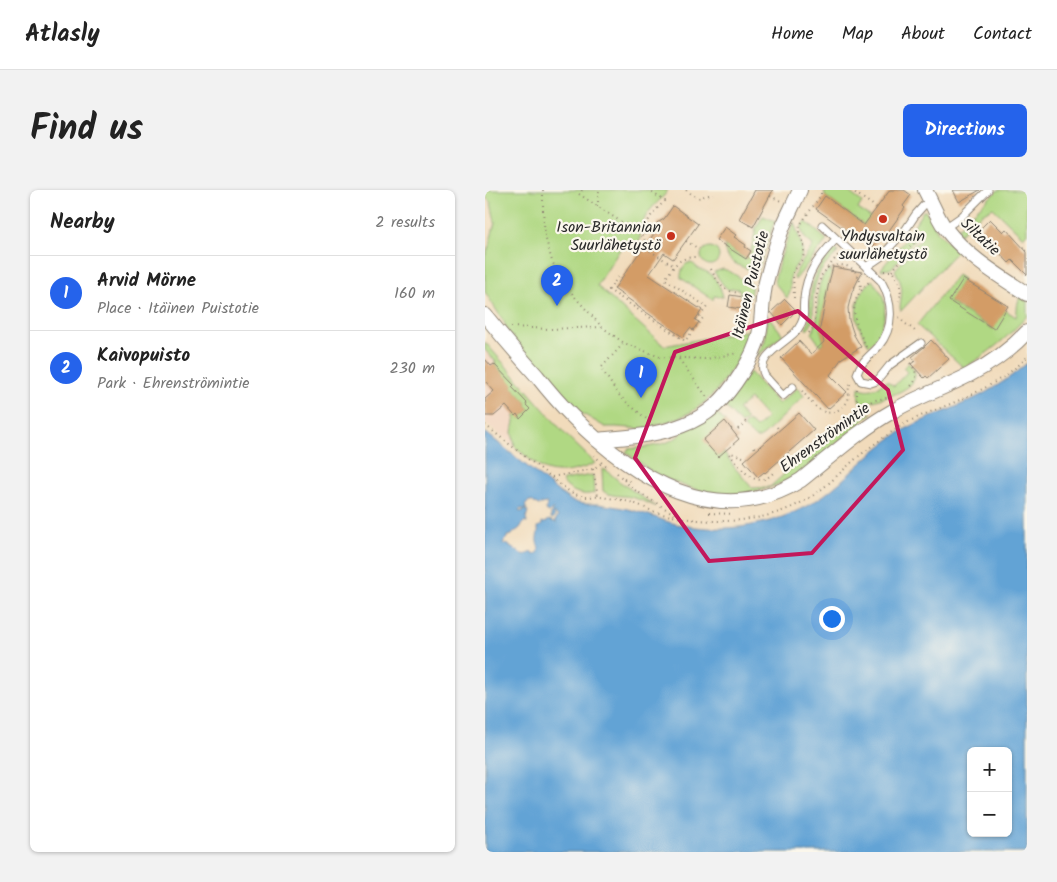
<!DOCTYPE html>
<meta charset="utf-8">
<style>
body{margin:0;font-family:Kalam,sans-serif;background:#f2f2f2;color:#222}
.controls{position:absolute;right:15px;bottom:15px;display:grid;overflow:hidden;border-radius:8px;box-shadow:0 1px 4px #0004}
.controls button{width:45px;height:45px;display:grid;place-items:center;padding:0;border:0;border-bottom:1px solid #e0e0e0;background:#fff;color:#222;font:25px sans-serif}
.you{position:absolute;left:346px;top:428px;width:18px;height:18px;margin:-12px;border:4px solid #fff;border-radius:50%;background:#1a73e8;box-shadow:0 0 0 8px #1a73e833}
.badge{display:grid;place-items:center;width:32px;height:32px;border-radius:50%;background:#2563eb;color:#fff;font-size:16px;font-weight:700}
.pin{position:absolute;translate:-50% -41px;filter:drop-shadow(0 1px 2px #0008)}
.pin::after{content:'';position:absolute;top:26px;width:18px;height:15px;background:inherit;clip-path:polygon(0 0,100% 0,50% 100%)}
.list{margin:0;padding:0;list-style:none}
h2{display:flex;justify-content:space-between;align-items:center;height:65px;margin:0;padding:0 20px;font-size:21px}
h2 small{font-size:16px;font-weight:400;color:#767676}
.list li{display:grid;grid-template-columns:32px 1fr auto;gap:15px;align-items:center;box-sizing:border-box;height:75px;padding:0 20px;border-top:1px solid #e0e0e0}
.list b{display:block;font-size:19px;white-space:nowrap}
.list p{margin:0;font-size:16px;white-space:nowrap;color:#767676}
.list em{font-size:16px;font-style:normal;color:#767676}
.map{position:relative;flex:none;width:542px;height:662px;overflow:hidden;border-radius:8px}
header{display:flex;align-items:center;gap:30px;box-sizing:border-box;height:70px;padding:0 25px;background:#fff;border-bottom:1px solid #e0e0e0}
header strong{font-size:24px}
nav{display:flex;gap:28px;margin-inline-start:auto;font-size:18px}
.intro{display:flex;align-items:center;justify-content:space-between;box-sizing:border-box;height:120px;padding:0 30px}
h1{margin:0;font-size:35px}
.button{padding:12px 22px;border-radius:8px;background:#2563eb;color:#fff;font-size:18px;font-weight:700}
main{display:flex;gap:30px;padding:0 30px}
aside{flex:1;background:#fff;border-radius:8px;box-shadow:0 1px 4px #0004}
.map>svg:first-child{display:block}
.built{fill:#f2d4be}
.green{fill:#b0d883;stroke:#6e8257}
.water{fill:#62a3d5;stroke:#466780;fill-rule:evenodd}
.building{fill:#d39c66}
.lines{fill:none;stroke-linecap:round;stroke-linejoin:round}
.lane-casing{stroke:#8e8373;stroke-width:9}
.street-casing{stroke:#8e8373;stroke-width:16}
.path{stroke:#8e8373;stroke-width:2;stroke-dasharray:1 4;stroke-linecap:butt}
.lane{stroke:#fff;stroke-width:7}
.street{stroke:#fff;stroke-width:14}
.marked{fill:none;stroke:#c2185b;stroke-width:4;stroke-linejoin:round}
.poi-dot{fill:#c8321e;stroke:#fbf7ec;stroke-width:2}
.labels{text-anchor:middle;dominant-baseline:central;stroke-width:4.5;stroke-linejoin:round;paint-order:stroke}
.poi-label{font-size:16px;fill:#2b2b2b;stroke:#fbf7ec;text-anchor:end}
.street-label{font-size:16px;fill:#2b2b2b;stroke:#fbf7ec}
</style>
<header>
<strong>Atlasly</strong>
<nav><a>Home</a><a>Map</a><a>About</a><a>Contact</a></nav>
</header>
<div class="intro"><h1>Find us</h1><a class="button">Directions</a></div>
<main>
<aside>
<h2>Nearby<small>2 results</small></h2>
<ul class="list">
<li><span class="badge">1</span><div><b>Arvid Mörne</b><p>Place · Itäinen Puistotie</p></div><em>160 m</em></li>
<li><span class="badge">2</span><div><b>Kaivopuisto</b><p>Park · Ehrenströmintie</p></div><em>230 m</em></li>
</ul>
</aside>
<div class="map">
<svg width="542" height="662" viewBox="0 0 542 662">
<rect width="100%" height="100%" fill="#fbf7ec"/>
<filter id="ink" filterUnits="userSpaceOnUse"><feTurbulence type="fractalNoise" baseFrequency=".02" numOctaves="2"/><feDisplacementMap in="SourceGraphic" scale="10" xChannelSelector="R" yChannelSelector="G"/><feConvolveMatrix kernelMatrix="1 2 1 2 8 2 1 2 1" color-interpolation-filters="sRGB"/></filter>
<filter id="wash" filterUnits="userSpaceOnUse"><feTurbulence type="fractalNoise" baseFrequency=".0096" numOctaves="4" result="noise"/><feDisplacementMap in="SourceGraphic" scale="20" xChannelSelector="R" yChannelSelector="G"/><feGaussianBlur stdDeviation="1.12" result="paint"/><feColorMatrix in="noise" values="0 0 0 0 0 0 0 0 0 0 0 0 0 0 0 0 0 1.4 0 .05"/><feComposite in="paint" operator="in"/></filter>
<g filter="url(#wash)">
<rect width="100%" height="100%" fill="#f1dbbb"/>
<!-- built -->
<path class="built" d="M 0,152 L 55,216 L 29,250 L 30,257 L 0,232 Z"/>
<!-- green -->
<path class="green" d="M 0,0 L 183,0 C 178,8 173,11 167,18 C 155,30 155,46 154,63 L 139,53 L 112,96 L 179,156 L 265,140 L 252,172 L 231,201 L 220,212 L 206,222 L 191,229 L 159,239 L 132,237 L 120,237 L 88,218 L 23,142 L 19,132 L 0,102 L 0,67 L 4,56 L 10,32 L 8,22 L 6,13 L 0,6 Z
M 339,0 L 361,0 L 377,12 L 373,19 L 386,27 L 379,35 L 340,6 Z
M 513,0 L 542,0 L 542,43 L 538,47 L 508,18 C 495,24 485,33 475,44 L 471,39 L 479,33 L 479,31 Z
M 438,21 L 441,21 L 452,41 L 472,61 L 416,121 L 415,118 C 417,99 419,98 410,80 C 413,76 418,71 421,67 C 426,58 426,56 435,51 L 435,47 L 433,47 L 431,44 L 426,40 Z
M 278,26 L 290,31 L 286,41 L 273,81 C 265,81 247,74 243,67 C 240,64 240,59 239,55 L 261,69 L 266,61 L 271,38 Z
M 320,31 L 342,50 L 310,90 L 309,87 C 311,77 323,65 328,55 C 320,49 319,48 316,38 Z
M 309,32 C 312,43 320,58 316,67 C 313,74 308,78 306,85 C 303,95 309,98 302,108 L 289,92 L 294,72 Z
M 425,44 L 429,46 L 430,50 C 420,58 416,71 405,79 L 397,80 L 396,79 Z
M216 66a9 9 0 1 1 18 0a9 9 0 1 1-18 0Z
M 350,59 L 353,62 C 345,70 335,79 332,90 C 329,98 328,106 328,114 C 328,124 330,133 322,140 L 321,138 C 326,129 324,121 325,111 C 326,88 334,75 350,59 Z
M 203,73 C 209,73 209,75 213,78 C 217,81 221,81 224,83 C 230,86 237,100 238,107 L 229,106 L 228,110 L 196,88 C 196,82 197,76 203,73 Z
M 238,79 C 246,81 250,85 257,89 C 261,90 265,90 266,95 C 267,99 265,104 265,108 L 255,106 L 255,100 C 251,98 248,98 244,100 L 239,96 L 229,82 Z
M 347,79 L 335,138 L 339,152 L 335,155 L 327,144 C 329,139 331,134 332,129 C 335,112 328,88 347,79 Z
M 472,85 L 478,89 L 464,112 L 508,139 L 520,120 L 531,127 C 533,119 531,115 535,107 L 542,111 L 542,126 C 522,148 504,163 479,178 L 432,135 Z
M 387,90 C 392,97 398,103 399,111 C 402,126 396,146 384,155 C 368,131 365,112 387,90 Z
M 283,126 L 298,145 L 272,166 L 280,151 Z
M 0,152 L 81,245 L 110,273 C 97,280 74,286 59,279 C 49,274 39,264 30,257 L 27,242 L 30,226 L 32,224 L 36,228 L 45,219 L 41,215 L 42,213 L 27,197 L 28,195 L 9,174 L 11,172 L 0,160 Z
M 423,173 C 426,176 429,179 430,183 C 433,202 390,210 377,214 C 372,210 374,203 374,197 C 385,203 393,197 402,191 L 409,196 L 422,182 L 418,178 Z
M 265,182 L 294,214 L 312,198 L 319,206 L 279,245 L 274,248 L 270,248 L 258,236 L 263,231 L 271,238 L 282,228 L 265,209 L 253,219 L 262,229 L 256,234 L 238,214 Z
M 230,222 L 240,231 L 233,267 L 239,262 L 250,278 L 267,298 L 285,297 L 362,227 L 387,223 C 364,241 344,262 320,279 C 282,306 241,311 197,295 C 188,291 178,288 169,283 C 160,277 151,269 141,263 L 143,259 C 160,257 193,256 200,237 Z
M 117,279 L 121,280 L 135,292 L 170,316 C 162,313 154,309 146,307 C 137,305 125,307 118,301 Z
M 107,285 L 108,286 L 109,303 C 98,307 83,301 77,291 L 79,290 Z"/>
<!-- water -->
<path class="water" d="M 542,173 L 542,662 L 0,662 L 0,242 L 75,303 C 79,305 83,309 87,311 C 96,315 105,314 113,314 C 127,316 141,318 154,322 C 169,326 182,333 197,335 C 249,345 307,332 347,299 C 370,280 390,257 417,241 C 436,230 455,224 475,215 C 499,205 523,190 542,173 ZM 44,311 L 47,311 L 49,313 L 52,314 L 53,315 L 60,313 L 62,313 L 61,320 L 64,322 L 68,319 L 69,319 L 66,323 L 66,328 L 68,329 L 70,326 L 69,325 L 69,323 L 73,326 L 70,331 L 72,333 L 64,330 L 60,333 L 57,332 L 57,335 L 53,337 C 54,343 51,347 52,352 C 53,357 55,358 53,363 L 49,365 L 46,362 C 35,369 34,359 25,357 L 24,355 L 18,354 L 19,351 L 22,348 L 22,346 L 27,345 C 29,341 32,341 35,338 C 37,335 38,333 40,331 L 42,333 L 41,328 L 43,321 L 40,320 L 35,322 L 34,320 L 35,319 L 42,319 L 40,316 ZM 486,561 L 523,561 L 523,643 L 486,643 Z"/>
<g id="blocks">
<!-- building -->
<path class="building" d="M 270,0 L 288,0 L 268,37 L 254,29 Z
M 405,0 L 419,0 L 426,5 L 418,16 L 420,18 L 398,49 L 395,47 L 387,58 L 372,47 L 372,48 L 331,19 L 340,6 L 379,35 Z
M 468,0 L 495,0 L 474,12 Z
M 188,16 L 213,34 L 188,69 L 179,63 L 164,85 L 217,120 L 210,130 L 214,132 L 208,140 L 205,138 L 198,147 L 152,116 L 152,115 L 129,99 L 154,63 L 155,63 L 171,41 L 172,33 L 179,29 Z
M 505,29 L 518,42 L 521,39 L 542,62 L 542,85 L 527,70 L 524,73 L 509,57 L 505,60 L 490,44 Z
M 240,37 L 251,45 L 249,47 L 261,55 L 260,57 L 266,61 L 261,69 L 231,50 Z
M 348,77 L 377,82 L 367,102 L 363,118 L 364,130 L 369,145 L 376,157 L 357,168 L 345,185 L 362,202 L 343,219 L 296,168 L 314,151 L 326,164 L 339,152 L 335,138 L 344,92 Z
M 478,89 L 523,116 L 509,139 L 464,111 Z
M 245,105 L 265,108 L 263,120 L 243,117 Z
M 300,109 L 310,119 L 306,122 L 308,124 L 297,135 L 286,122 Z
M 446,150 L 464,169 L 443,188 L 441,186 L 439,188 L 426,174 L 430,171 L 427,167 L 439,157 Z
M 0,169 L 6,176 L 9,174 L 29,195 L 27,197 L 42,213 L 41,215 L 45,219 L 35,229 L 32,224 L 30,226 L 21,216 L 9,226 L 0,226 L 0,209 L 9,201 L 0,191 Z
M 314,223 L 329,240 L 280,283 L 279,282 L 273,287 L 259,271 Z
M 240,231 L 254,249 L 233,267 L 218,250 Z"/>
</g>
</g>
<g filter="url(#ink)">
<use href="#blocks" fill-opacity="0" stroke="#8e8373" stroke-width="1"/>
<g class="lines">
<defs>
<path id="lane" d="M 337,35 L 396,91 C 408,112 410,137 393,157 C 385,166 376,171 372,184 L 376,191 L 386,193 L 392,191 L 405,175 L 436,153
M 460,38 L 476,27 L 503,0
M 381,77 L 397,66 L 421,39 L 431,24 L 439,15 L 446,13
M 308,197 L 298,206 L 280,186 C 268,166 304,152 313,139 C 322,126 317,123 319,109 C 321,82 334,67 351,49"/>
<path id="street" d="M 440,0 C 447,13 452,27 460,38 C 482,67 513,85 542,104
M 0,125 C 17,146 34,166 52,186 C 63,200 75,214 87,226 C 147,287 232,343 316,290 C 345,267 376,239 408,221 C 432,207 459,198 484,185 C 505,174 526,159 542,142
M 112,250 C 140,247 171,246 198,235 C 209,231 221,224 230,216 C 247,201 269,167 274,145 C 278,128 276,110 281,92 C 286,73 291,53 299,34 C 304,23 310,11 315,0"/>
</defs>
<!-- lane casing -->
<use href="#lane" class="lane-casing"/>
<!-- street casing -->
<use href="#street" class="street-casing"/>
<!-- path -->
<path class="path" d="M 58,0 L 58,20 L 60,46 L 67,71 L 74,85 L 89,106 L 117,137 L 139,153 L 175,167 L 221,169 L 253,163
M 97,0 L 94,4 L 159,47
M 163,0 L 180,11 C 161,28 161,33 159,57 L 189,76
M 201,0 L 212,8 L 228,4
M 366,0 L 392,18
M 285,6 L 296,11
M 113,17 L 113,8 L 114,0
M 201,51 L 214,59
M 342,78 C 360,71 375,77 376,99 L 369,97
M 226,79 C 233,93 236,100 253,103
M 399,81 L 407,81 C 414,92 418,97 414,111
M 407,81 L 419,67 L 425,56 L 432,51 L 428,44
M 133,87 L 124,100 L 200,151 L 218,128 L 215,126 L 222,117 L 180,89 C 190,75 193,67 212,67
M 309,108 L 308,82 L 318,68 L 319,63 L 319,54 L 314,43 L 315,35 L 336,5 L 336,0
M 414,127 C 419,135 428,137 432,144
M 26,137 L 64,139 L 116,137
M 324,143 L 329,136 L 330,130 L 330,114 L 336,86 L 354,64
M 138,154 L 116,178 L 133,204 L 140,211 L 164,231
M 381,157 C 370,132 360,114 384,92
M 194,169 L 222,207
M 425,173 C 432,181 434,189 425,197
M 372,199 L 372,211 L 374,216 L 390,210 L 406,207
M 317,201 C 325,210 334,226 349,222 C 354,220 359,217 362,212 C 366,206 361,199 366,193
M 0,235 L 85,302 C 89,303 92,305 96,306 C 102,308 108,306 115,307 C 125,308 138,310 148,313 C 158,316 167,322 177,324 C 229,336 288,335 333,302 C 345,293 356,282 367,272 C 382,259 399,247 416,236 C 436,224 458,218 479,208 C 501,198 525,185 542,167
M 292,237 L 294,240
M 246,239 L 249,236
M 253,239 L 262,230
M 269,257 L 272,260
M 109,265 L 117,273 L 124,277
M 258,267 L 246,263 L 244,264 C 255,276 270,302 288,283
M 108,279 L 113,306
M 132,283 L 148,299 L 191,325
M 67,287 L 108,279 L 117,273
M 139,289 L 146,292
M 224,323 L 249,324"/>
<!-- lane -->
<use href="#lane" class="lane"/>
<!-- street -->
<use href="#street" class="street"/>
</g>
</g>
<!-- marked area -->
<path class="marked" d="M 313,121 L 403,200 L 418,260 L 327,363 L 224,371 L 150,268 L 190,162 Z"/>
<!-- markers -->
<g class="poi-dot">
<circle cx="398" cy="29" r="5"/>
<circle cx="186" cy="46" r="5"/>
</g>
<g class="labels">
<!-- poi labels -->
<g class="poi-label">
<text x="176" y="37">Ison-Britannian<tspan x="176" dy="18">Suurlähetystö</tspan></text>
<text x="398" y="46" text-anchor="middle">Yhdysvaltain<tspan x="398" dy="18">suurlähetystö</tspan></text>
</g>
<!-- street labels -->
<g class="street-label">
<text transform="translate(495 47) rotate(43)">Siltatie</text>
<text transform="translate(266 95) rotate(-76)">Itäinen Puistotie</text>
<text transform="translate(340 248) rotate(-36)">Ehrenströmintie</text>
</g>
</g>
</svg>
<div class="controls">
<button>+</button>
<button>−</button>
</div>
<div class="you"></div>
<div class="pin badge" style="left:156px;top:208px">1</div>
<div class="pin badge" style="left:72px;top:116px">2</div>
</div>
</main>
